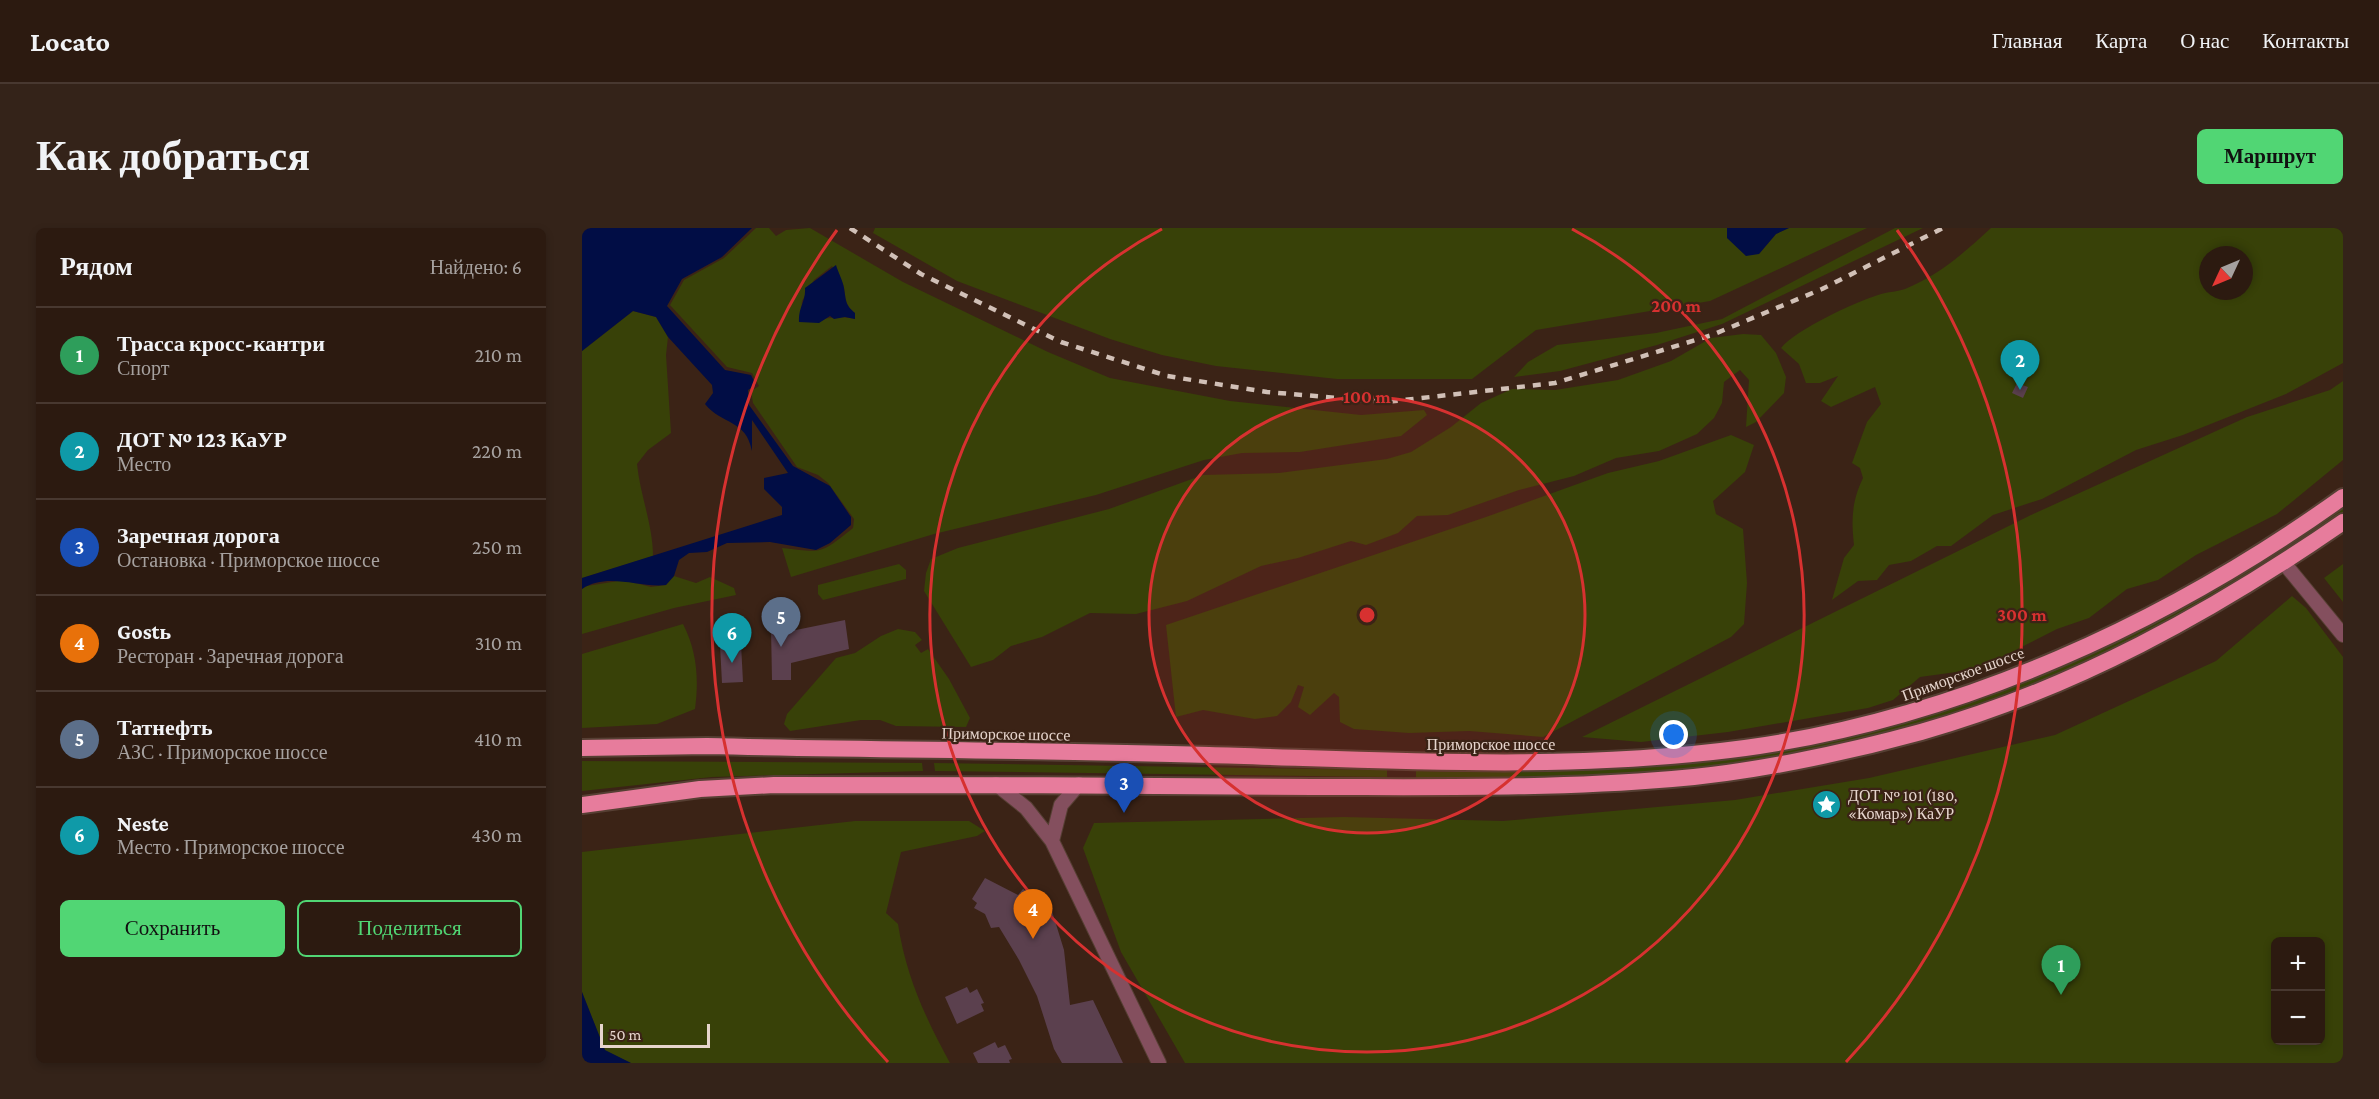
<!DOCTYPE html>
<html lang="ru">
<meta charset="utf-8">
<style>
body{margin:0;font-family:"Crimson Pro",serif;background:#342319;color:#f1f3f6}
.controls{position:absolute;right:18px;bottom:18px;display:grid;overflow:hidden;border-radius:9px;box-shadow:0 3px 9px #0003}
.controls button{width:54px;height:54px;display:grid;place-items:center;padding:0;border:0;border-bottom:2px solid #483830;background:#2c1a10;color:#f1f3f6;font:30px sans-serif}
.compass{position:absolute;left:1617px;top:18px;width:54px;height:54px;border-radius:50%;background:#2c1a10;box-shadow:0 3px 9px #0003;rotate:226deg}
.scale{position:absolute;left:18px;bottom:15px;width:110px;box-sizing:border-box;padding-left:6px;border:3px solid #e6d5cd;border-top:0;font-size:16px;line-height:21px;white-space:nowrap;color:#e6d5cd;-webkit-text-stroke:4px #3b2316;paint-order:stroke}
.you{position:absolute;left:1092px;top:507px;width:21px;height:21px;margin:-15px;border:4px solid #fff;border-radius:50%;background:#1a73e8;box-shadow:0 0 0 9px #1a73e833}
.badge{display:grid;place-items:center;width:39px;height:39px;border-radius:50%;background:#51d674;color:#fff;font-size:20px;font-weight:700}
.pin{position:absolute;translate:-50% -50px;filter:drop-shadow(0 2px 3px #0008)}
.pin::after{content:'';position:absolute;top:32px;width:21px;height:18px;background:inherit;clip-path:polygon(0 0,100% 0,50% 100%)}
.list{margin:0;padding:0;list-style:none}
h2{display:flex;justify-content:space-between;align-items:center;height:78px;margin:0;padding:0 24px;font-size:26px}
h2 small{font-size:20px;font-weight:400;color:#a6a19f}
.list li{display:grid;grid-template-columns:39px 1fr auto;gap:18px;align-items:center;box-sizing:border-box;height:96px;padding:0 24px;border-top:2px solid #483830}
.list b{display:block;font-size:22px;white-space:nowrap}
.list p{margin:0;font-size:20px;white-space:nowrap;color:#a6a19f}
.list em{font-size:20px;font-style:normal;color:#a6a19f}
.actions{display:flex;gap:12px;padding:18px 24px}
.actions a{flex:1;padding:14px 0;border:2px solid #51d674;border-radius:9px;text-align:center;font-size:21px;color:#51d674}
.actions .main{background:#51d674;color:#111}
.map{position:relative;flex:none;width:1761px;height:835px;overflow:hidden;border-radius:9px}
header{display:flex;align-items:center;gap:36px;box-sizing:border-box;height:84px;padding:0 30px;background:#2c1a10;border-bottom:2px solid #483830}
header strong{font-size:28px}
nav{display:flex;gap:33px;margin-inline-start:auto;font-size:21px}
.intro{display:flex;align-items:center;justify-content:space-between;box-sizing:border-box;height:144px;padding:0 36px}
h1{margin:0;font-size:42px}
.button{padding:15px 27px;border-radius:9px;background:#51d674;color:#111;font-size:21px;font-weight:700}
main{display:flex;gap:36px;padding:0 36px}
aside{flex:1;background:#2c1a10;border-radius:9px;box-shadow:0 3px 9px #0003}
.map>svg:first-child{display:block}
.green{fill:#384108;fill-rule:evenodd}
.water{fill:#010d45}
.building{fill:#5b404e}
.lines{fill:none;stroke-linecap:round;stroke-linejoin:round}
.minor-casing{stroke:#563f33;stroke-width:16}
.trunk-casing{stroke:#563f33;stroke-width:20}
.minor{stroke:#844f5e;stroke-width:14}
.trunk{stroke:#e77c9c;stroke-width:16}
.rail{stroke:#d1c0b7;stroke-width:4.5;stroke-dasharray:8 8;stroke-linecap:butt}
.ring{fill:none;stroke:#d73130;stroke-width:3}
.labels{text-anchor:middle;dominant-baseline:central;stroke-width:4.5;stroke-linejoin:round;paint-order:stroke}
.street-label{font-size:16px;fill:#e6d5cd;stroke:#3b2316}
.poi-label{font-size:16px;fill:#e6d5cd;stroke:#3b2316;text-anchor:start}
.centre{fill:#d73130;stroke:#3b2316;stroke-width:3}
.ring-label{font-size:18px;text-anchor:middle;font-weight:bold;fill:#d73130;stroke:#3b2316;stroke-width:4.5;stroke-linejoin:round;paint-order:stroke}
</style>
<header>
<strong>Locato</strong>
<nav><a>Главная</a><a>Карта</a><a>О нас</a><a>Контакты</a></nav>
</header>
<div class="intro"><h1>Как добраться</h1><a class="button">Маршрут</a></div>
<main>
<aside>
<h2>Рядом<small>Найдено: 6</small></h2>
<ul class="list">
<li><span class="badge" style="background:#2e9e5b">1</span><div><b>Трасса кросс-кантри</b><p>Спорт</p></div><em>210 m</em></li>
<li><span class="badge" style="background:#0f9aa8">2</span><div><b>ДОТ № 123 КаУР</b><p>Место</p></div><em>220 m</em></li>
<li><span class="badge" style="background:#1a4fb4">3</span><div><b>Заречная дорога</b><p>Остановка · Приморское шоссе</p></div><em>250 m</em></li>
<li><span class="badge" style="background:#e8710a">4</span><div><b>Gostь</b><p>Ресторан · Заречная дорога</p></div><em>310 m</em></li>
<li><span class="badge" style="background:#5c6f8a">5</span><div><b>Татнефть</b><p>АЗС · Приморское шоссе</p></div><em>410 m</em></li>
<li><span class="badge" style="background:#0f9aa8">6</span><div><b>Neste</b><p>Место · Приморское шоссе</p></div><em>430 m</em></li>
</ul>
<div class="actions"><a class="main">Сохранить</a><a>Поделиться</a></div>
</aside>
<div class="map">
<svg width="1761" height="835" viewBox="0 0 1761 835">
<rect width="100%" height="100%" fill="#3b2316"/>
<!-- green -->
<path class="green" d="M 174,0 L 187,0 L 194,8 L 204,2 L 228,0 L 321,54 L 466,124 L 528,150 L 648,173 L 779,187 L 842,182 L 845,187 L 819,208 L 718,224 L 660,225 L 622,232 L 514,267 L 352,306 L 209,349 L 200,320 C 242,325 238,326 271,300 L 272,291 L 246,255 L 236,247 L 215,239 L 171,175 L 169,163 L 177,158 L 170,145 L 145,139 L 88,77 L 102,52 L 142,30 ZM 250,38 C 253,44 261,53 262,60 C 264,72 263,77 273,85 L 273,91 C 253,86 237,93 218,94 L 220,73 L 232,52 Z
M 293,0 L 1145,0 L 1145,10 L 1177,26 L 1194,6 L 1207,0 L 1285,0 L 1128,73 L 954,102 L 890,151 L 755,151 L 634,138 L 580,127 L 528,111 L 375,53 L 291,5 Z
M 1313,0 L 1341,0 L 1140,96 L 1075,117 L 978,143 L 932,149 L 946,134 L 975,117 L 1074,105 L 1140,91 Z
M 1409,0 L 1761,0 L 1761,135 L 1704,166 L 1601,207 L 1554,222 L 1460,271 L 1411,287 L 1369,318 L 1355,318 L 1329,333 L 1307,337 L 1295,352 L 1276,353 L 1250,372 L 1262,330 L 1272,317 C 1269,291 1270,273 1281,250 L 1278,240 L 1270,235 L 1285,194 L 1299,176 L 1293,159 L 1249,179 L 1239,173 L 1256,148 L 1238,155 L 1224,155 L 1217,136 L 1199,120 C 1215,101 1271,75 1296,67 C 1304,64 1314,64 1323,61 C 1357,47 1382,25 1409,0 ZM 1626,27 L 1662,27 L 1662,63 L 1626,63 Z
M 51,83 L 74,89 L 86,109 L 84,127 L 89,205 L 66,222 L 55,236 C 58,267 71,297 71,328 L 0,350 L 0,123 Z
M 1161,106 L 1179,107 L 1194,125 L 1204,149 L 1202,165 L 1174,194 L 1164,199 L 1167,152 L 1158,142 L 1142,154 L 1140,175 L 1132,190 L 1115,206 L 1077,223 L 1034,230 L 992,248 L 937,262 L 866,287 L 835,288 L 816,305 L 784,317 L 769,313 L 716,330 L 679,338 L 605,373 L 554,386 L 508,385 L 460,409 L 429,418 L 411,432 L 389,439 L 342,363 L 344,345 L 349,331 L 376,320 L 527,281 L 621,247 L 697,245 L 805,231 L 829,224 L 869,199 L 899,175 L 930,161 L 973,162 L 1036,152 L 1089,133 L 1129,110 Z
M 1761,153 L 1761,232 L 1695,286 L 1614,327 L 1576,352 L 1545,361 L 1507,390 L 1475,401 L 1396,441 L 1338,449 L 1311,472 L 1286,480 L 1146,504 L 1059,514 L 1000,509 L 1449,287 L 1665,189 L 1748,162 Z
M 1149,207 L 1172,217 L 1163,244 L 1131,273 L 1134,286 L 1161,301 L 1165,355 L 1162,396 L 1149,409 L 961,509 L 887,503 L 827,505 L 772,501 L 758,494 L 757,469 L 752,465 L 728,487 L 716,479 L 722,459 L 716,457 L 709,474 L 695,488 L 673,491 L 621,482 L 594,489 L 584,397 L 904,289 L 1026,245 L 1077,233 Z
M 1761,278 L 1761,285 C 1552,430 1345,516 1091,543 C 1006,552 919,550 834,550 L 834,543 C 1000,546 1168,538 1329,493 C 1484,450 1630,371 1761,278 Z
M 317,336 L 324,342 L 324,351 L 241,372 L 236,366 L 236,357 Z
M 1761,336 L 1761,374 L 1742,350 Z
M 92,348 L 114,355 L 128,349 L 152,360 L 154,367 L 92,380 L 0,406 L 0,361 L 5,358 L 42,352 L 69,359 L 84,357 Z
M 1710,368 L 1724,380 L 1761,429 L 1761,835 L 603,835 L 539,724 L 501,620 L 512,595 L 762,589 L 921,593 L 1153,572 L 1287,550 L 1473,507 L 1634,433 ZM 1694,714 L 1738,714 L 1738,812 L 1694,812 Z
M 101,396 C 115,423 117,451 113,481 L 75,496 L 0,500 L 0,426 Z
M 316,401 L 333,404 L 340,412 L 333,417 L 339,425 L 346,421 L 367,451 L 388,490 L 384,499 L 314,498 L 298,492 L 279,492 L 208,503 L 202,496 L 205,486 L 254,430 L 273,425 L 299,408 Z
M 0,533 L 340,535 L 341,543 L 130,549 L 0,563 Z
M 352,535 L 805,542 L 805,549 L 353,543 Z
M 273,593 L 387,593 L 403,603 L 395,608 L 319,624 L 304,685 L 316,696 C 324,748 343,789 368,835 L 49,835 L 23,823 L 0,764 L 0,624 Z"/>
<!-- water -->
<path class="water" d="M 4,0 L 170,0 L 140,29 L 100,51 L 85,78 L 143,142 L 169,147 L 174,157 L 166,162 L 167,177 L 211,238 L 248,258 L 269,289 L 269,297 L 248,315 L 234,322 L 188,314 L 145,315 L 125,324 L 107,325 L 97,332 L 92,348 L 84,357 C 57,360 25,344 0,361 L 0,350 L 200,287 L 200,279 L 182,261 L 182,250 L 206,245 L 170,192 L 170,223 C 164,191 140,197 123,176 L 131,165 L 130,157 L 86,109 L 74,89 L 51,83 L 0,123 L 0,1 Z
M 1145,0 L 1207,0 L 1194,6 L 1177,26 L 1164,28 L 1145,10 Z
M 254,37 C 256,44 261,53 262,60 C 264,72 263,77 273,85 L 273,91 L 263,89 L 252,91 L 248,88 L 237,95 L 217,94 C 216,80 224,73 223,60 Z
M 0,764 L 23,822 L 49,835 L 0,835 Z"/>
<!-- building -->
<path class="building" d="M 1435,155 L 1446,159 L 1441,170 L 1430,165 Z
M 263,392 L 267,421 L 209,435 L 209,452 L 190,452 L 189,400 L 209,399 L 209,403 Z
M 159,416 L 161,454 L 140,455 L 138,417 Z
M 403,650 L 436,667 L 441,661 L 469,680 L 482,722 L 488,777 L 511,772 L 541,835 L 480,835 L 472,821 L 455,768 L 437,732 L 417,699 L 409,700 L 403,686 L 392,680 L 395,675 L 390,671 Z
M 385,759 L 388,765 L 395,761 L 402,775 L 399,776 L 402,783 L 375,796 L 363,769 Z
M 413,814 L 416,820 L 423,817 L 430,831 L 427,832 L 428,835 L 396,835 L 391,825 Z"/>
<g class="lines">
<defs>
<path id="minor" d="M 1702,335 L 1761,407
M 414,556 L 444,580 L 470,613 L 577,835
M 470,613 L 479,577 L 497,556"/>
<path id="trunk" d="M 0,520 L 125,518 C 293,522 460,522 627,527 C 805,532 985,544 1163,520 C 1378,490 1585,395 1761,269
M 0,577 L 118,561 L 192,557 C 372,556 551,558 731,559 C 851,559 971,561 1090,551 C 1168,545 1263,525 1339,504 C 1491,461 1631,384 1761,294"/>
</defs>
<!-- minor casing -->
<use href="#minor" class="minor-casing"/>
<!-- trunk casing -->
<use href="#trunk" class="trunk-casing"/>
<!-- minor -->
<use href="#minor" class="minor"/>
<!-- trunk -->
<use href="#trunk" class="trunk"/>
<!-- rail -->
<path class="rail" d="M 268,0 L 339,46 L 479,114 L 585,148 L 685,164 L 804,174 L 973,155 L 1130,107 L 1240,61 L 1361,0"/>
</g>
<!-- distance rings -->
<circle cx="785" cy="387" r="218" fill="#d73130" fill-opacity=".12"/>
<g class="ring">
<circle cx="785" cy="387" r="218"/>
<path d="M990 1A437 437 0 1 1 580 1"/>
<path d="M306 834A655 655 0 0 1 255 2M1315 2A655 655 0 0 1 1264 834"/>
</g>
<!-- icons -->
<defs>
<symbol id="sight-disc" viewBox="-11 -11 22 22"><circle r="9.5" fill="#0f9aa8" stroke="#3b2316"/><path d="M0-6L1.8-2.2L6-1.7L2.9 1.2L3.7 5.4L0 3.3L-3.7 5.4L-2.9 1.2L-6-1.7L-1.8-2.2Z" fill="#fff"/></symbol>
</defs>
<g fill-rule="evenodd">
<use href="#sight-disc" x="1228" y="560" width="33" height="33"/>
</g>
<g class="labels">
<!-- street labels -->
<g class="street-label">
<text transform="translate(1381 446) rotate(-20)">Приморское шоссе</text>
<text transform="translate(424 506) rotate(1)">Приморское шоссе</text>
<text x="909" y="516">Приморское шоссе</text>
</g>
<!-- poi labels -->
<g class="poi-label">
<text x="1266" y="567">ДОТ № 101 (180,<tspan x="1266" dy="18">«Комар») КаУР</tspan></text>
</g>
</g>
<circle cx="785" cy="387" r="9" class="centre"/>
<g class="ring-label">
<text x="1094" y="84">200 m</text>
<text x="785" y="175">100 m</text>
<text x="1440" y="393">300 m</text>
</g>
</svg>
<div class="controls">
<button>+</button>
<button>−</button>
</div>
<svg class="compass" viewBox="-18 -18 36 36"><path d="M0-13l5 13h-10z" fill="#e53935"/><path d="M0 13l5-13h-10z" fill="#a6a19f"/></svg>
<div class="scale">50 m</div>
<div class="you"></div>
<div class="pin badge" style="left:1479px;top:767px;background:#2e9e5b">1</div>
<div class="pin badge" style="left:1438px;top:162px;background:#0f9aa8">2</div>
<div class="pin badge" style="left:542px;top:585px;background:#1a4fb4">3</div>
<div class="pin badge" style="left:451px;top:711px;background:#e8710a">4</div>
<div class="pin badge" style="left:199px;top:419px;background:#5c6f8a">5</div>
<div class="pin badge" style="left:150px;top:435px;background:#0f9aa8">6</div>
</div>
</main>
